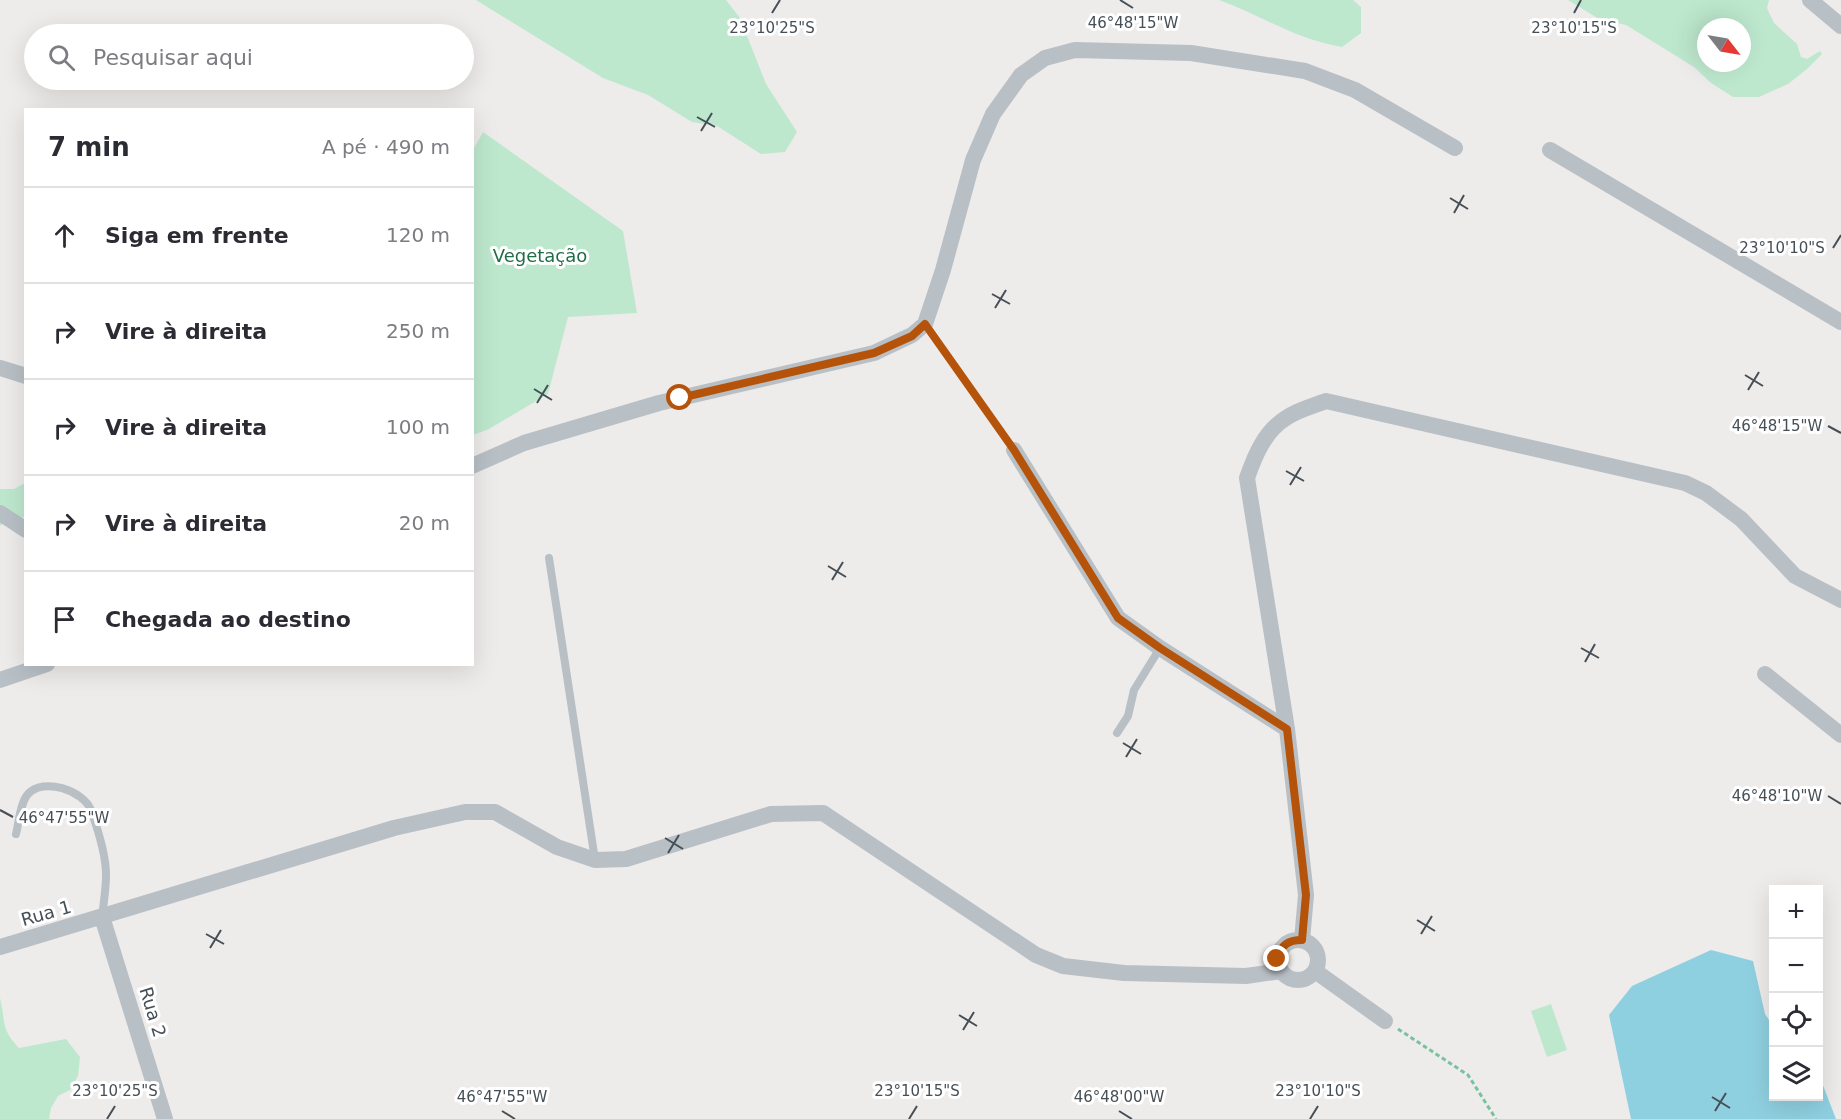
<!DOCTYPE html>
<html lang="pt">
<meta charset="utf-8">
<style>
body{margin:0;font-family:"DejaVu Sans",sans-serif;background:#f7f7f7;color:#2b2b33}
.controls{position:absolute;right:18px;bottom:18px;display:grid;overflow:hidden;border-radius:0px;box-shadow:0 6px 24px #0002}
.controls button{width:54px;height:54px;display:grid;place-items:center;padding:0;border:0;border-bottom:2px solid #e1e1e2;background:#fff;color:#2b2b33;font:30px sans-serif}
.compass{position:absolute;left:1697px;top:18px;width:54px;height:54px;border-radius:50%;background:#fff;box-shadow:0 6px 24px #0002;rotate:121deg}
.stop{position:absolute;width:18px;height:18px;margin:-14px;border:4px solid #b45309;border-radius:50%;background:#fff}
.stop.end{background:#b45309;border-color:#fff;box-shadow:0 2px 6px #0008}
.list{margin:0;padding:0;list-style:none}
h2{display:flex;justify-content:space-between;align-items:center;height:78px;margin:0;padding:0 24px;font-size:26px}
h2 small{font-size:20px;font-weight:400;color:#7c7c81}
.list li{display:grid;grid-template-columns:39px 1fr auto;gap:18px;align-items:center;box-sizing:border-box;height:96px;padding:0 24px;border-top:2px solid #e1e1e2}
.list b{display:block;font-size:22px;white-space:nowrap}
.list em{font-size:20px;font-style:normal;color:#7c7c81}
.icon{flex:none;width:33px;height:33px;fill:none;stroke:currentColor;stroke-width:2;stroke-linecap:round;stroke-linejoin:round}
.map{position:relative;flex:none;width:1841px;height:1119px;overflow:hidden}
.search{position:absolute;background:#fff;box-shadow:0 6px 24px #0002;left:24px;top:24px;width:450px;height:66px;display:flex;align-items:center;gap:15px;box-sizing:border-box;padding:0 21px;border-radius:33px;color:#7c7c81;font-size:22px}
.panel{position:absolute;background:#fff;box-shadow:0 6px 24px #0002;left:24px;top:108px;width:450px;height:558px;border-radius:0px}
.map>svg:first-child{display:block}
.green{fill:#bde8ce;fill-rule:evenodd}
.water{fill:#8fd0e0}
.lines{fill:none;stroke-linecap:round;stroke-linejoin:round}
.path{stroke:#79c29e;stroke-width:3;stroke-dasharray:4.5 3;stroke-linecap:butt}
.service{stroke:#b8c0c6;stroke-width:8}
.minor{stroke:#b8c0c6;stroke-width:16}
.route{stroke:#b45309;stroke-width:8}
.ticks{fill:none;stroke:#464f56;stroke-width:2}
.labels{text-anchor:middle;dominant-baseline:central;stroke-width:6;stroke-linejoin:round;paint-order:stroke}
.park-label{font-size:18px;fill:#206e47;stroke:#fff}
.street-label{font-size:18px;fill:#464f56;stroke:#fff}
.ticks-label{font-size:15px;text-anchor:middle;fill:#464f56;stroke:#fff;stroke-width:6;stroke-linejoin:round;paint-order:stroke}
</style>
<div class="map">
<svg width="1841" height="1119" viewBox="0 0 1841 1119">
<rect width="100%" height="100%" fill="#eeebeb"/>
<!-- green -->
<path class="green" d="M 476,0 L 726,0 L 740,18 L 766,84 L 797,132 L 785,152 L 761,154 L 717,126 L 692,122 L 648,95 L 603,78 Z
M 1219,0 L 1353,0 L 1361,7 L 1361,33 L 1342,47 C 1294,39 1263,16 1219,0 Z
M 1568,0 L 1769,0 L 1767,8 L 1774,23 L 1797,44 L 1801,57 L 1807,59 L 1820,51 L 1822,54 L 1807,69 L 1788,84 L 1759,97 L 1733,97 L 1711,83 L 1694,67 L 1626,25 L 1599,19 ZM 1706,27 L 1742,27 L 1742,63 L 1706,63 Z
M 483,132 L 623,231 L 637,313 L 568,317 L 548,394 L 489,429 L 473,435 L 472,152 Z
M 25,483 L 25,517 L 5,521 L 0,526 L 0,489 L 14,489 Z
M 0,998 C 6,1022 0,1028 19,1048 L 66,1039 L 80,1057 L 78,1076 L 70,1090 L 58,1096 L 51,1108 L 49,1119 L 0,1119 Z
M 1551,1004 L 1567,1050 L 1547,1057 L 1531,1011 Z"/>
<!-- water -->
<path class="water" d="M 1711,950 L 1753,961 L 1765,1014 L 1773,1026 L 1774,1096 L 1818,1096 L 1819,1075 L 1836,1119 L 1631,1119 L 1609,1015 L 1632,986 Z"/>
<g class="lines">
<!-- path -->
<path class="path" d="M 933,335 L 1005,438
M 1398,1029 L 1468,1075 L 1496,1119"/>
<!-- service -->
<path class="service" d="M 549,558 L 595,860
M 1117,733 L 1128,716 L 1134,690 L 1160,648
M 16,834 C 19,822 20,803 28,794 C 43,777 83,790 91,810 C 97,827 106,856 106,874 C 106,888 104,902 102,916"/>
<!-- minor -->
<path class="minor" d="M 1810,0 L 1841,26
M 1550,150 L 1841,322
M 0,368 L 26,376
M 1014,450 L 1118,618 L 1160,648 L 1287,729
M 472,466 L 524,443 L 659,403 L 874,353 L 912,335 L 925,324 L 943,270 L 973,160 L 993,114 L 1021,75 L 1045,58 L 1075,50 L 1191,53 L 1305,71 L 1355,90 L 1455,148
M 0,513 L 26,530
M 1765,674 L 1841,735
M 0,680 L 47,664
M 102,917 L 165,1119
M1278 960a20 20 0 1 1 40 0a20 20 0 1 1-40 0Z
M 1302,940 L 1306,895 L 1287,729 L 1247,478 C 1255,455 1265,431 1286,418 C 1297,410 1313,406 1326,401 L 1685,483 L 1706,493 L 1741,519 L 1795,576 L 1841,600
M 0,947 L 394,828 L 465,812 L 495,812 L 557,847 L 595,860 L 626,859 L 771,814 L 823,813 L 1036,955 L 1063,966 L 1124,973 L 1246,976 L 1281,971
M 1315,971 L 1385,1021"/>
</g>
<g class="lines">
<!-- route -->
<path class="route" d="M 680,398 L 874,353 L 912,336 L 925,324 L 1014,450 L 1118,618 L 1160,648 L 1287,729 L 1306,895 L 1302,940 C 1288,940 1281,945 1277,959"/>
</g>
<!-- ticks -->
<path class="ticks" d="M 1120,0 L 1133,8M 772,13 L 780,0M 1574,13 L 1581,0M 697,117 L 715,127M 701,131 L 712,113M 1450,198 L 1468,209M 1454,213 L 1464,195M 1833,248 L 1841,235M 992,294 L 1010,304M 995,308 L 1006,290M 1745,375 L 1763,386M 534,389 L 552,400M 1748,390 L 1759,372M 537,403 L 548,385M 1828,426 L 1841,433M 1286,471 L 1304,481M 1290,485 L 1301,467M 828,566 L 846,577M 832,580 L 843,562M 1581,648 L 1599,658M 1585,662 L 1595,644M 1123,743 L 1141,754M 1126,757 L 1137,739M 1828,796 L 1841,804M 0,810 L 13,817M 665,838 L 683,849M 668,853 L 679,835M 1417,920 L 1435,931M 206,934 L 224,944M 1421,934 L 1432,916M 210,948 L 221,930M 959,1015 L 977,1026M 963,1030 L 974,1012M 1712,1097 L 1730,1108M 502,1111 L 515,1119M 1119,1111 L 1132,1119M 1715,1111 L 1726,1093M 107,1119 L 115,1106M 909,1119 L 917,1106M 1310,1119 L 1318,1106"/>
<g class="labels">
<!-- park labels -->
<g class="park-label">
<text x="540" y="255">Vegetação</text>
</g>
<!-- street labels -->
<g class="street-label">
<text transform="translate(46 913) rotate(-16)">Rua 1</text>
<text transform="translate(153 1012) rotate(73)">Rua 2</text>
</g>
</g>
<g class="ticks-label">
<text x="1133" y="28">46°48'15"W</text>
<text x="772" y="33">23°10'25"S</text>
<text x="1574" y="33">23°10'15"S</text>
<text x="1782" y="253">23°10'10"S</text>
<text x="1777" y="431">46°48'15"W</text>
<text x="1777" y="801">46°48'10"W</text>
<text x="64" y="823">46°47'55"W</text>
<text x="115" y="1096">23°10'25"S</text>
<text x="917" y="1096">23°10'15"S</text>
<text x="1318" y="1096">23°10'10"S</text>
<text x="502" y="1102">46°47'55"W</text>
<text x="1119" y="1102">46°48'00"W</text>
</g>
</svg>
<div class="controls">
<button>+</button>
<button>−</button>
<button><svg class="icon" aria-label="locate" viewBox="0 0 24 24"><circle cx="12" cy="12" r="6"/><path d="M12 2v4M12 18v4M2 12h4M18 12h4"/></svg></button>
<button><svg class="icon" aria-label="layers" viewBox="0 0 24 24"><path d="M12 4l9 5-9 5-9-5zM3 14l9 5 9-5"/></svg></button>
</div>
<svg class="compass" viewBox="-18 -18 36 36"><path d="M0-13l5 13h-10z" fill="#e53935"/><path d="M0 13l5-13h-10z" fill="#7c7c81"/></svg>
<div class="stop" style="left:680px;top:398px"></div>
<div class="stop end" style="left:1277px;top:959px"></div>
<div class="search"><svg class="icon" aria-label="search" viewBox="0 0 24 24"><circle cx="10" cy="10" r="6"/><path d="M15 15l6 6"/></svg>Pesquisar aqui</div>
<section class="panel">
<h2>7 min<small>A pé · 490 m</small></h2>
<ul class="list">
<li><svg class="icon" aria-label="ahead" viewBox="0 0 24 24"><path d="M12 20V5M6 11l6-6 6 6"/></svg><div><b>Siga em frente</b></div><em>120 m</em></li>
<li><svg class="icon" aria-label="right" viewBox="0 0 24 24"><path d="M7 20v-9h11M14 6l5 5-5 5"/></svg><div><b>Vire à direita</b></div><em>250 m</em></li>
<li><svg class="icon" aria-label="right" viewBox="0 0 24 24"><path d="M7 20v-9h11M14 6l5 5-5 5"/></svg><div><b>Vire à direita</b></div><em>100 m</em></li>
<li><svg class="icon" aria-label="right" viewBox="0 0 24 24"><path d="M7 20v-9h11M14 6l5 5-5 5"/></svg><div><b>Vire à direita</b></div><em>20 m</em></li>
<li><svg class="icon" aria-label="arrive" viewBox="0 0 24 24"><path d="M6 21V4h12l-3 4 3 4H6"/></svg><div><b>Chegada ao destino</b></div></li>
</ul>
</section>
</div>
